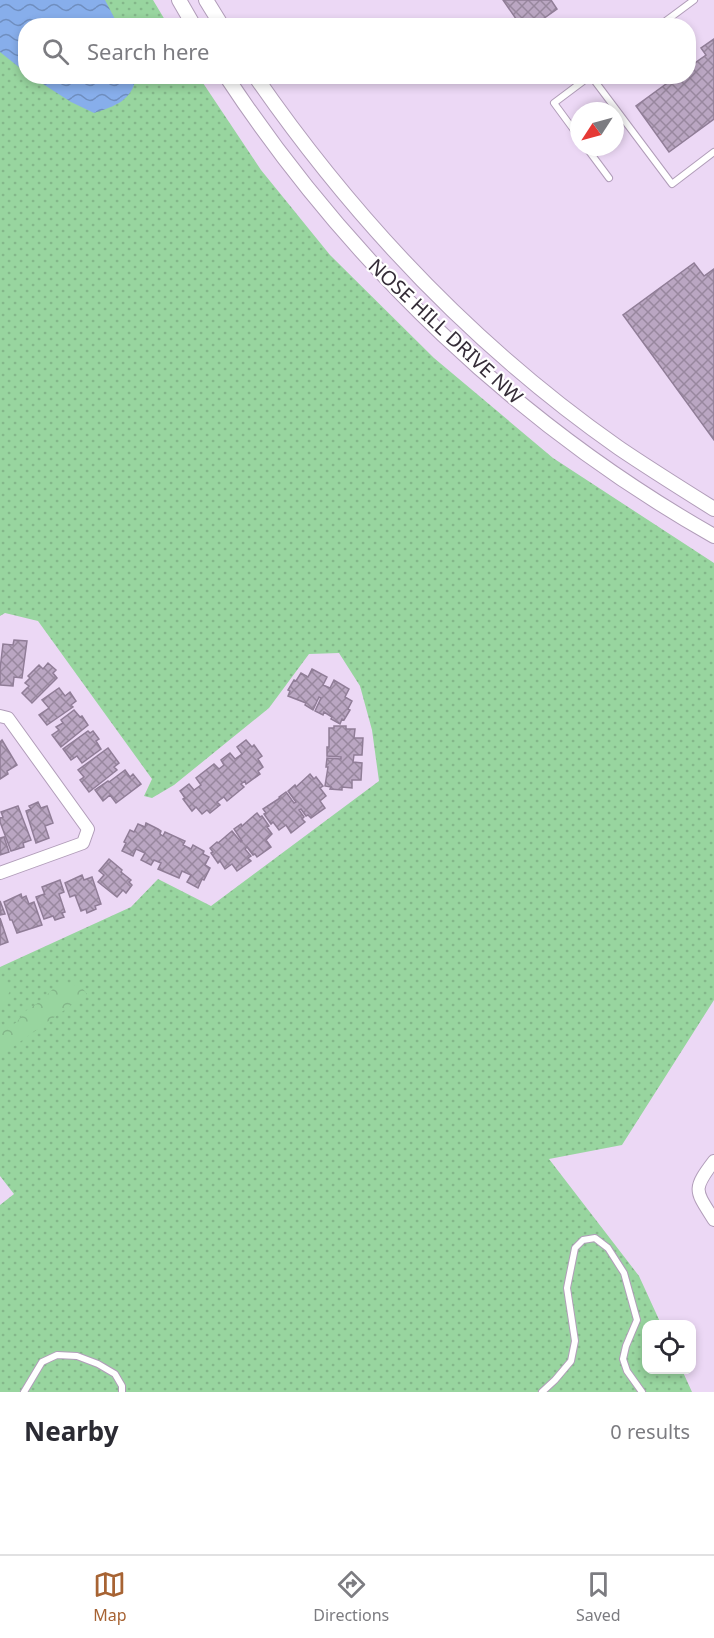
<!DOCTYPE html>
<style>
body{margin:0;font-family:"Noto Sans",sans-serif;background:#f7f7f7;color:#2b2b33}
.controls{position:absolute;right:18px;bottom:18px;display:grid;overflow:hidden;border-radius:12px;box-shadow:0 3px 9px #0003}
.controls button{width:54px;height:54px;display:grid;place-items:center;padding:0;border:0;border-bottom:2px solid #e1e1e2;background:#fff;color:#2b2b33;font:30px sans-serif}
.compass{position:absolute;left:570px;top:102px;width:54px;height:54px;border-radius:50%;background:#fff;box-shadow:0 3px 9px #0003;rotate:234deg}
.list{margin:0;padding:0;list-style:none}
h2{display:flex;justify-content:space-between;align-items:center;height:78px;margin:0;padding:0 24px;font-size:26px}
h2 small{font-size:20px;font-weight:400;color:#7c7c81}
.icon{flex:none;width:33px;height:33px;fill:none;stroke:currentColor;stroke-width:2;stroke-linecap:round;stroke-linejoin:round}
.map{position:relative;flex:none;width:714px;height:1392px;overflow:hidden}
.search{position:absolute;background:#fff;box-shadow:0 3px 9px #0003;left:18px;right:18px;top:18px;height:66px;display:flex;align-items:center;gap:15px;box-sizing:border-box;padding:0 21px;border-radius:24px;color:#7c7c81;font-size:22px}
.sheet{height:162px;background:#fff}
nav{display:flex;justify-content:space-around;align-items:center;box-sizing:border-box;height:84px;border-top:2px solid #e1e1e2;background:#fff;font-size:16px;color:#7c7c81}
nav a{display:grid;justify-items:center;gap:3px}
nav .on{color:#a76333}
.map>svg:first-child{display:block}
.grass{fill:url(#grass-dots)}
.forest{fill:url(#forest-crowns)}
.water{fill:url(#water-waves)}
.building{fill:url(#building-cross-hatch);stroke:#907d97;stroke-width:1.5}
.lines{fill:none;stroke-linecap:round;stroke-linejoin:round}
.service-casing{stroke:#b19db9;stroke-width:8}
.minor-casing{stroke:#b19db9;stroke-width:14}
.tertiary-casing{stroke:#b19db9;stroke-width:16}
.service{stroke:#fff;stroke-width:6}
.minor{stroke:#fff;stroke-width:12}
.tertiary{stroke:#fff;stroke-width:14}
.labels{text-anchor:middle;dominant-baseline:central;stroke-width:4.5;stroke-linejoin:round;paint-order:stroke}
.street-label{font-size:20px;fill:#342c37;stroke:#fff}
</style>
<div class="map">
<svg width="714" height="1392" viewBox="0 0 714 1392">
<defs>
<pattern id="grass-dots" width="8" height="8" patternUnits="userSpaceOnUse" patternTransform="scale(1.5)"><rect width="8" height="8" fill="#98d59f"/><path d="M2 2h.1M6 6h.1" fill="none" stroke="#84b78a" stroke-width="1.8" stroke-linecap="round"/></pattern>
<pattern id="forest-crowns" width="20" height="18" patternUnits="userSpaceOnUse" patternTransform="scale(1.5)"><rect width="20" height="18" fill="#98d59f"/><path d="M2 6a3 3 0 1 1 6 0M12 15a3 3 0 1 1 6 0" fill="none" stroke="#84b78a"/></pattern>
<pattern id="water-waves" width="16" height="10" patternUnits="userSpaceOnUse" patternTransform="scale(1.5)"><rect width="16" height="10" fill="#87aeeb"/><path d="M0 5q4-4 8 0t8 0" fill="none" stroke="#6f8ebf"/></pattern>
<pattern id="building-cross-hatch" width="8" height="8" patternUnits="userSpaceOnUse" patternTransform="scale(1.5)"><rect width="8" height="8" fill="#baa6c2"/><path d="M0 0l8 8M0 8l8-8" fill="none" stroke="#98879e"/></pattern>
</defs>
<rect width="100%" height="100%" fill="#ecd8f5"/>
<!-- grass -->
<path class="grass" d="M 0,0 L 153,0 L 168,25 L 26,26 L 26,76 L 199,77 L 261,170 L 330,255 L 434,358 L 553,458 L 714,563 L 714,1000 L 622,1145 L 549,1159 L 639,1276 L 661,1324 L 646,1324 L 646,1370 L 682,1370 L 692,1392 L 0,1392 L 0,1205 L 14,1194 L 0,1176 L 0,967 L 131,907 L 158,879 L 211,906 L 379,781 L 372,730 L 360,686 L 339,653 L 309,654 L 269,708 L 174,785 L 152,798 L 144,796 L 152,779 L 38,621 L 5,613 L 0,616 Z"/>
<!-- forest -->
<path class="forest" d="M 6,981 L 12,987 L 4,1003 L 1,1005 L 0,1007 L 0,982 Z
M 66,983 L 68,987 L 79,984 L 87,994 L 0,1056 L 0,1020 L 4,1030 L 17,1022 L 24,1012 L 41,1001 L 57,985 Z"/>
<!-- water -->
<path class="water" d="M 0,0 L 105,0 L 118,25 L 26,26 L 25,72 L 0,52 Z
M 32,77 L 136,77 C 132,101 115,106 94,113 L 71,102 Z"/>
<!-- building -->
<path class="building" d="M 503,0 L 551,0 L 557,9 L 533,26 L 521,26 Z
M 714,39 L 714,119 L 669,152 L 636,106 L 677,76 L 688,76 L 688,68 L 706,55 L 701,48 Z
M 694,263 L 704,276 L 714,269 L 714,440 L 623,315 Z
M 14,640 L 27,641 L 22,678 L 14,677 L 13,686 L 0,685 L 0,669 L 3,644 L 13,645 Z
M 48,663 L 56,670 L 53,673 L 57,678 L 32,703 L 22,693 L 29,686 L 25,683 L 30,678 L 28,676 L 39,665 L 43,669 Z
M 312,669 L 327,677 L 323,685 L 330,688 L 334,680 L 349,689 L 345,697 L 352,701 L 348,709 L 350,710 L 344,720 L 342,719 L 340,724 L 331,719 L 332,717 L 324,712 L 323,715 L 315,711 L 321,698 L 319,697 L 313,710 L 305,705 L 306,703 L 288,696 L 290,691 L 288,690 L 294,680 L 296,681 L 301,673 L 308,677 Z
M 59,688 L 65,696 L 70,692 L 76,701 L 71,705 L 73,707 L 47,725 L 39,715 L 49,708 L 42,700 Z
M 74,710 L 80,717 L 82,716 L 88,725 L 61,747 L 52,735 L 59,730 L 56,727 L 63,723 L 61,720 Z
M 334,726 L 346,726 L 346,729 L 355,729 L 354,738 L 363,738 L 362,755 L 354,755 L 353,762 L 362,763 L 361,780 L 352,780 L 352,788 L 342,787 L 342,790 L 330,789 L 331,787 L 325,786 L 328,767 L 326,767 L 327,758 L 341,759 L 341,757 L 327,756 L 327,747 L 329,747 L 329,728 L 334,728 Z
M 88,731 L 90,733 L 93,731 L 99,739 L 96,741 L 101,749 L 82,763 L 77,756 L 71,760 L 63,749 Z
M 2,740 L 17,765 L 7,771 L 8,774 L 0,779 L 0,742 Z
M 246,740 L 252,747 L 254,745 L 262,756 L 258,759 L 263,767 L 258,771 L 260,774 L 246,784 L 245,781 L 241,784 L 244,787 L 227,801 L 224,797 L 217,802 L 220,805 L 210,813 L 207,810 L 202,814 L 196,807 L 192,811 L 183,799 L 185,798 L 180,791 L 189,784 L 194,790 L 201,785 L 196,778 L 214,764 L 219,769 L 224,765 L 221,760 L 230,753 L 235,759 L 242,754 L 237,747 Z
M 108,748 L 119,763 L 114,767 L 117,770 L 89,792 L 80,780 L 84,777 L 78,770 Z
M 125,770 L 130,777 L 133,774 L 141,784 L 116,803 L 110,795 L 103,801 L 95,790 L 108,781 L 109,782 Z
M 310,774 L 314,779 L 316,777 L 323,786 L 320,788 L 326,796 L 320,801 L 325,808 L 311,818 L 308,815 L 306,816 L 301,809 L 299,810 L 304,817 L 302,819 L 305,822 L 291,833 L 286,825 L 279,830 L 273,822 L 271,824 L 264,814 L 266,813 L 263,809 L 280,798 L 279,797 L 286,792 L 294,803 L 296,802 L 288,791 L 295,785 L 296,787 Z
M 38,802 L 41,808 L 47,806 L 53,823 L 45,826 L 49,838 L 36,843 L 26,811 L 31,809 L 29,806 Z
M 18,806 L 31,840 L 23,843 L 24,847 L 11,851 L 0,822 L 0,818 L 3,817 L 1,812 Z
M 257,813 L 260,817 L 262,816 L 269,826 L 267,827 L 272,834 L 266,840 L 271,847 L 257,857 L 255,854 L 253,855 L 247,847 L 245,849 L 251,856 L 248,858 L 251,861 L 237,871 L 232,864 L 225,869 L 220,861 L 218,863 L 211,853 L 213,852 L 210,848 L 217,842 L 218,843 L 232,831 L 241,842 L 242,841 L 234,829 L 241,824 L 242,826 Z
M 146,823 L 158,829 L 161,831 L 160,834 L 163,836 L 165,832 L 185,841 L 183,845 L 191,849 L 193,845 L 204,851 L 203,854 L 209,857 L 205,865 L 210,868 L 204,880 L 202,879 L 198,888 L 187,882 L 191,875 L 182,871 L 179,878 L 158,869 L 161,863 L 154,860 L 151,865 L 141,860 L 145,853 L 136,849 L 133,856 L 122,851 L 126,843 L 124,842 L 130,830 L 134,832 L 138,824 L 145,827 Z
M 4,837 L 9,852 L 0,855 L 0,838 Z
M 109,859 L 122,870 L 121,872 L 131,880 L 129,882 L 132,885 L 126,893 L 123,890 L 117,897 L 98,882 L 104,875 L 99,871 Z
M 82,875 L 84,880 L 92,877 L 101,904 L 95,906 L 96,909 L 87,913 L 86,909 L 81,911 L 75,895 L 70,897 L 65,883 Z
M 60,880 L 64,892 L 59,894 L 65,912 L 62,913 L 64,917 L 55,920 L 53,916 L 44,919 L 36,897 L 44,894 L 45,895 L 42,887 Z
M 21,894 L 22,898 L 26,896 L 29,904 L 34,902 L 42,925 L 17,933 L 12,920 L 10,920 L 4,902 Z
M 0,901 L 5,914 L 0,915 Z
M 0,918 L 8,942 L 0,945 Z"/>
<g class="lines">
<defs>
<path id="service" d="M 659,26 L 694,0
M 591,76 L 672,184 L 714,152
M 579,137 L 554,103 L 590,76
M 586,147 L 609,178
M 24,1392 L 42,1362 L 57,1355 L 77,1356 L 98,1364 L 115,1374 L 122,1386 L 122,1392
M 542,1392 L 555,1380 L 571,1361 L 575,1341 L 567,1288 L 575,1248 L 583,1240 L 595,1238 L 608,1248 L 624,1273 L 637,1320 L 626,1346 L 623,1359 L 627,1371 L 642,1392"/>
<path id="minor" d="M 0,716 L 8,718 L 88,829 L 83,843 L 0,873
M 714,1161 C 692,1190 695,1190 714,1220"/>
<path id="tertiary" d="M 179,0 L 194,26
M 206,0 L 222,26
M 226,76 C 350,264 518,425 714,536
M 255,76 C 354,219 476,348 619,448 C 650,469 682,489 714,509"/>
</defs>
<!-- service casing -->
<use href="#service" class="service-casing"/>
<!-- minor casing -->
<use href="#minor" class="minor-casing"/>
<!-- tertiary casing -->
<use href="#tertiary" class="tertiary-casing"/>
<!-- service -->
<use href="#service" class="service"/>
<!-- minor -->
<use href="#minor" class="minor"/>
<!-- tertiary -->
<use href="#tertiary" class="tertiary"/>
</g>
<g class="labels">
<!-- street labels -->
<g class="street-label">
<text transform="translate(446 331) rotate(43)">NOSE HILL DRIVE NW</text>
</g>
</g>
</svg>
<div class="controls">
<button><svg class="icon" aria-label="locate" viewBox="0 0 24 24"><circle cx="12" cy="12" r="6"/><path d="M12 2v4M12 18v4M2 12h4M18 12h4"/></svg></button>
</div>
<svg class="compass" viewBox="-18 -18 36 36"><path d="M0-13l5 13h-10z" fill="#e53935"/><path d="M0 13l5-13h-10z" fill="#7c7c81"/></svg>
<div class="search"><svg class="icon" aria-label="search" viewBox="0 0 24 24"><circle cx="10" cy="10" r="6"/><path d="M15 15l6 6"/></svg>Search here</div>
</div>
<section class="sheet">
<h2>Nearby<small>0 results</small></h2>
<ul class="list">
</ul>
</section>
<nav>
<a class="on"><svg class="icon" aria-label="map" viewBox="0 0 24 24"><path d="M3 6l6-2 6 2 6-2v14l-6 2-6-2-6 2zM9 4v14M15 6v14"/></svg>Map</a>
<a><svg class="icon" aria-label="directions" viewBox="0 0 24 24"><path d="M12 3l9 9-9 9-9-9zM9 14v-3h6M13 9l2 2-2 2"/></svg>Directions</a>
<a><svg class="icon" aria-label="saved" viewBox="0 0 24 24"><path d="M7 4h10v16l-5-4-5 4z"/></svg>Saved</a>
</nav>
